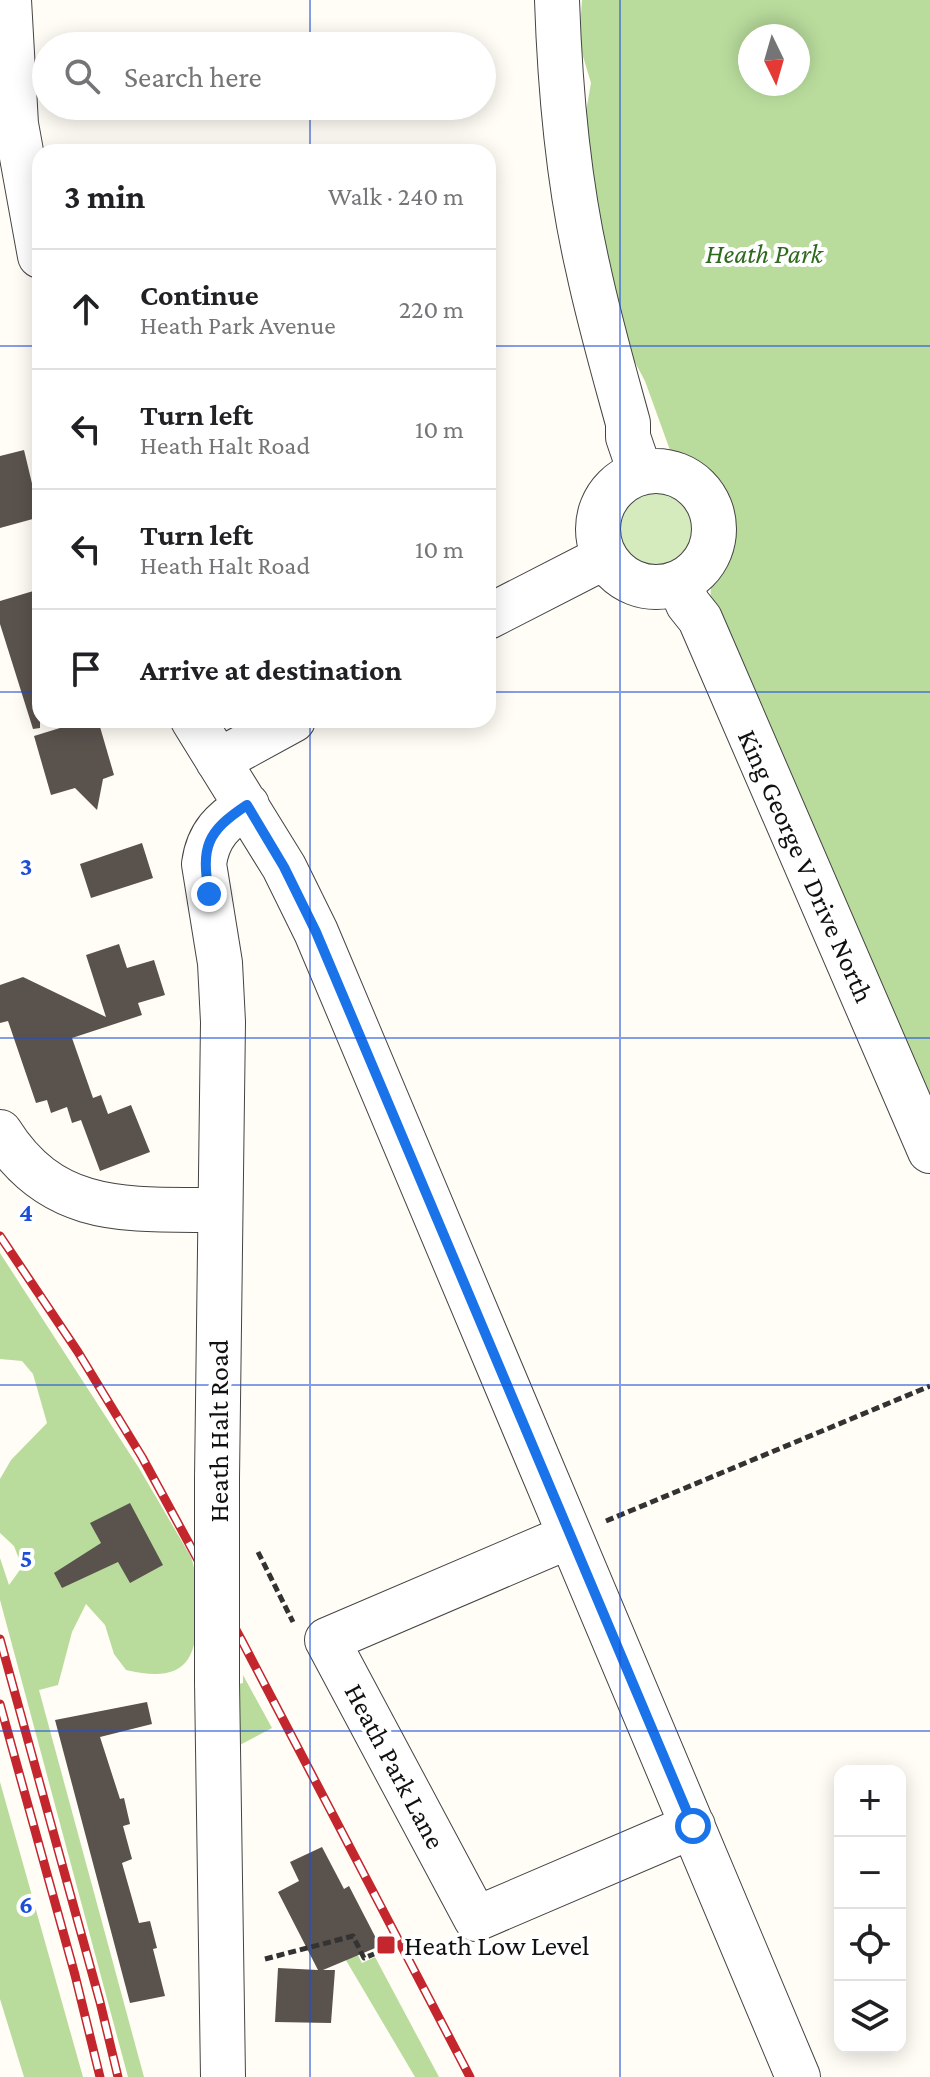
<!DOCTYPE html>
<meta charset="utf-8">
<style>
body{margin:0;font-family:"Crimson Pro",serif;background:#f6f6f6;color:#202124}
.controls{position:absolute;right:24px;bottom:24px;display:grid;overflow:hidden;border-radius:16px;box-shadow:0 4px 20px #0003}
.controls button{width:72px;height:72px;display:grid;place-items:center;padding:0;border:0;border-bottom:2px solid #e0e0e0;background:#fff;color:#202124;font:40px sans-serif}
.compass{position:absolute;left:738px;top:24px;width:72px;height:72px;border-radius:50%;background:#fff;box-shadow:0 4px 20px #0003;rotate:175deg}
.stop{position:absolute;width:24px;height:24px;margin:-18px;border:6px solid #1a73e8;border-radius:50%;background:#fff}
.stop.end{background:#1a73e8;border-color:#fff;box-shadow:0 2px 8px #0008}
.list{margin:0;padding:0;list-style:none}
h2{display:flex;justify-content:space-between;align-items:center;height:104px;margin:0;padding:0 32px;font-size:34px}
h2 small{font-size:26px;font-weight:400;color:#757577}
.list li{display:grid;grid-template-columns:52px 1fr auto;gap:24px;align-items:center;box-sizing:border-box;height:120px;padding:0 32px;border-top:2px solid #e0e0e0}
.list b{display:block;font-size:30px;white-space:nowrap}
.list p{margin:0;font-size:26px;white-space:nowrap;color:#757577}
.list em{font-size:26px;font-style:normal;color:#757577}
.icon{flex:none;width:44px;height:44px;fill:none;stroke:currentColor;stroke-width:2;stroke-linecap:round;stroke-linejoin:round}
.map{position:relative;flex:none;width:930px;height:2077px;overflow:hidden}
.search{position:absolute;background:#fff;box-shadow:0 4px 20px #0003;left:32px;top:32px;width:464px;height:88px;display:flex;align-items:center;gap:20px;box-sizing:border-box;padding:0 28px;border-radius:44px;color:#757577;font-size:30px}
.panel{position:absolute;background:#fff;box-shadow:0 4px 20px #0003;left:32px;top:144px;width:464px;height:584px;border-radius:24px}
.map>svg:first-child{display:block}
.green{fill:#d5ebbd}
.forest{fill:#b9dc9c;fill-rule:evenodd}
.building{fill:#5a524d}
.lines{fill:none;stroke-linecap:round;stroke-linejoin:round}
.minor-casing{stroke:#444;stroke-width:46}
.path{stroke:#333;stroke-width:5;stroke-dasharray:8 4;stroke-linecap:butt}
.minor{stroke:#fff;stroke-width:44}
.rail-casing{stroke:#c4262e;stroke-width:9}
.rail{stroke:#fff;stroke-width:6;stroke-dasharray:18;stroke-linecap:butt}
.minor-bridge-casing{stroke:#444;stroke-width:46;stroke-linecap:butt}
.minor-bridge{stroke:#fff;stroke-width:44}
.route{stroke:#1a73e8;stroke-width:10}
.grid{fill:none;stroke:#1d4ed8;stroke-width:2;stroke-opacity:0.55}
.poi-dot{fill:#c4262e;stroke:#fff;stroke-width:3}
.labels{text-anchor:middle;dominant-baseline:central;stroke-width:8;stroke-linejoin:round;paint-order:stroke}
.park-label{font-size:28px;font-style:italic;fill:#2f6b1f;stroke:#fff}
.street-label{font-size:28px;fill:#111;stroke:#fff}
.poi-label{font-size:28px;fill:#111;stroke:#fff;text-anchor:start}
.grid-label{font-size:26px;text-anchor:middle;font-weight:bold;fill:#1d4ed8;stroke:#fff;stroke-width:8;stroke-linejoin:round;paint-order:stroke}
</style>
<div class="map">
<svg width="930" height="2077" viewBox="0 0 930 2077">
<rect width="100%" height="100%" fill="#fffdf5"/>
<!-- green -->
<path class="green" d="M610 530a47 47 0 1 1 94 0a47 47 0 1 1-94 0Z"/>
<!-- forest -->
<path class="forest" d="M 582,0 L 930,0 L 930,1118 L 710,603 L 711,587 L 727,565 L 725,553 L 718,549 C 719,533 715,519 731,513 C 733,477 702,463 671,453 L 645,381 L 608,312 L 576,168 L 591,83 L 579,43 ZM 750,36 L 798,36 L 798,84 L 750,84 Z
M 0,1253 L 139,1468 L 191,1557 C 197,1574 196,1590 197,1608 C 198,1664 183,1683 126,1670 L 114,1654 L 105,1625 L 86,1604 L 72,1632 L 58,1685 L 39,1690 L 144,2077 L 128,2077 L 0,1600 L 0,1558 L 9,1585 L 22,1567 L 14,1546 L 0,1533 L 0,1479 L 11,1460 L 47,1423 L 33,1374 L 22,1361 L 0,1359 Z
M 243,1675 L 272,1728 L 238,1746 L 239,1684 L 243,1683 Z
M 0,1782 L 83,2077 L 24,2077 L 0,1999 Z
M 351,1942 L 362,1963 L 375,1957 L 439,2077 L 415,2077 L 337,1945 Z"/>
<!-- building -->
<path class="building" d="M 24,450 L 40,517 L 0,528 L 0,456 Z
M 40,589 L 40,728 L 33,729 L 0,624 L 0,601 Z
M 86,720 L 98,720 L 114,775 L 103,779 L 97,810 L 75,788 L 51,795 L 34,736 Z
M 142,843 L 153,878 L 91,898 L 80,864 Z
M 119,944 L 127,968 L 154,960 L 165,995 L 138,1003 L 142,1015 L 72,1038 L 93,1098 L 101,1095 L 108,1114 L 131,1105 L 150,1152 L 100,1171 L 81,1120 L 72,1123 L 67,1107 L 51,1113 L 47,1100 L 36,1103 L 8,1021 L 0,1023 L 0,985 L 23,977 L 106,1017 L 86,955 Z
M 130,1503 L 163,1565 L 130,1583 L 118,1562 L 62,1588 L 54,1573 L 101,1543 L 90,1523 Z
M 147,1702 L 152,1724 L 100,1737 L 120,1799 L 124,1798 L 130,1824 L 123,1826 L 132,1859 L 122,1863 L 139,1923 L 150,1921 L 157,1948 L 153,1949 L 165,1996 L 130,2003 L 55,1720 Z
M 322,1847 L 344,1889 L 349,1886 L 380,1946 L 323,1970 L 335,1970 L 331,2023 L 275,2022 L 278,1968 L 318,1970 L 278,1892 L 299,1881 L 290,1862 Z"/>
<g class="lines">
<defs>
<path id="minor" d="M 9,0 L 16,124 L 40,256
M 557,0 C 560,89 568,182 588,268 C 599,320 614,372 628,423 L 628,437 L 640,472
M598 529a58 58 0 1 1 116 0a58 58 0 1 1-116 0Z
M 679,583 L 688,604 L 700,619 L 930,1151
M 488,617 L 605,557
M 193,720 L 284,867 L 316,932 L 798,2077
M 218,761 L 293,720
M 0,1132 C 54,1218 130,1209 220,1210
M 217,1478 L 223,1022 L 220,963 L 204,864 C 208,834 223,821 247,805
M 570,1536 L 327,1640 L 476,1919 L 693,1826
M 217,1682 L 223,2077"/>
</defs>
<!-- minor casing -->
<use href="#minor" class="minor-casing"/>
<!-- path -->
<path class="path" d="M 606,1521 L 930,1386
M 258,1552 L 293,1622
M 265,1959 L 353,1936 L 364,1958 L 374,1954"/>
<!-- minor -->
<use href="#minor" class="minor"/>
<defs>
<path id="rail" d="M 0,1236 L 78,1352 L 142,1457 L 242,1641 L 470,2077
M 0,1639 L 100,2002 L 118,2077
M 0,1704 L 75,1975 L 100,2077"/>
</defs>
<!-- rail casing -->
<use href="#rail" class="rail-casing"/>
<!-- rail -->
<use href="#rail" class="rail"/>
<defs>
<path id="minor-bridge" d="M 217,1682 L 217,1478"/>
</defs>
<!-- minor-bridge casing -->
<use href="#minor-bridge" class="minor-bridge-casing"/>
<!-- minor-bridge -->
<use href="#minor-bridge" class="minor-bridge"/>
</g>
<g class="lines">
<!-- route -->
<path class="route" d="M 209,894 C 201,847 206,832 247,805 L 284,867 L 316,932 L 693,1826"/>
</g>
<!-- grid -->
<path class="grid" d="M 310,0 L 310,46M 620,0 L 620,2077M 310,106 L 310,152M 0,346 L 40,346M 488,346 L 930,346M 0,692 L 40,692M 488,692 L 930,692M 310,720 L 310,2077M 0,1038 L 930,1038M 0,1385 L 930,1385M 0,1731 L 930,1731"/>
<!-- markers -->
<rect class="poi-dot" x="376" y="1935" width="20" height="20" rx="4"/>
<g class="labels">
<!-- park labels -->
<g class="park-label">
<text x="764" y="253">Heath Park</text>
</g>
<!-- street labels -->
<g class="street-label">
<text transform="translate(806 866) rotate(66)">King George V Drive North</text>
<text transform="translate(218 1431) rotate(-90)">Heath Halt Road</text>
<text transform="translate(395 1766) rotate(62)">Heath Park Lane</text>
</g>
<!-- poi labels -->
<g class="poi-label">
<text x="404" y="1945">Heath Low Level</text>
</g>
</g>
<g class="grid-label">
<text x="26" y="875">3</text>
<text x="26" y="1221">4</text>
<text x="26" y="1567">5</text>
<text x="26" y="1913">6</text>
</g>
</svg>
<div class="controls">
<button>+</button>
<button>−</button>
<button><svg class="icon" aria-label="locate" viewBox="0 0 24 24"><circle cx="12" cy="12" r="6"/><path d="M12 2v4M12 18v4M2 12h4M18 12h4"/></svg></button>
<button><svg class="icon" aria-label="layers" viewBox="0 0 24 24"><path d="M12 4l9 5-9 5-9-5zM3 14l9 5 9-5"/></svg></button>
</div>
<svg class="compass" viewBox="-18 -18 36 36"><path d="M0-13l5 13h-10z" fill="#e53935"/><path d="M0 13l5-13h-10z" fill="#757577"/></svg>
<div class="stop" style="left:693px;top:1826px"></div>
<div class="stop end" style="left:209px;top:894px"></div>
<div class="search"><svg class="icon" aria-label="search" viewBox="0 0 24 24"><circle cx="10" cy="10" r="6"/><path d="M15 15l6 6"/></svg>Search here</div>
<section class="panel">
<h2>3 min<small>Walk · 240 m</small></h2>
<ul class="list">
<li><svg class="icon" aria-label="ahead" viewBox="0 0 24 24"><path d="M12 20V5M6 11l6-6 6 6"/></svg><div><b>Continue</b><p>Heath Park Avenue</p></div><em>220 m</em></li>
<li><svg class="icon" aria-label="left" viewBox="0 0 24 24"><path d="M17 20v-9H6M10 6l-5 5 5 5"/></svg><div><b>Turn left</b><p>Heath Halt Road</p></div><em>10 m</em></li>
<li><svg class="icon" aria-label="left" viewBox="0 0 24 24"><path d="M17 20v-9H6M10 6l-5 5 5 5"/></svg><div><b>Turn left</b><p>Heath Halt Road</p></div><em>10 m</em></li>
<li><svg class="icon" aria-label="arrive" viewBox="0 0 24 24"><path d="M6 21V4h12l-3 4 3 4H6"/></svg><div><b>Arrive at destination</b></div></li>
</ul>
</section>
</div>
